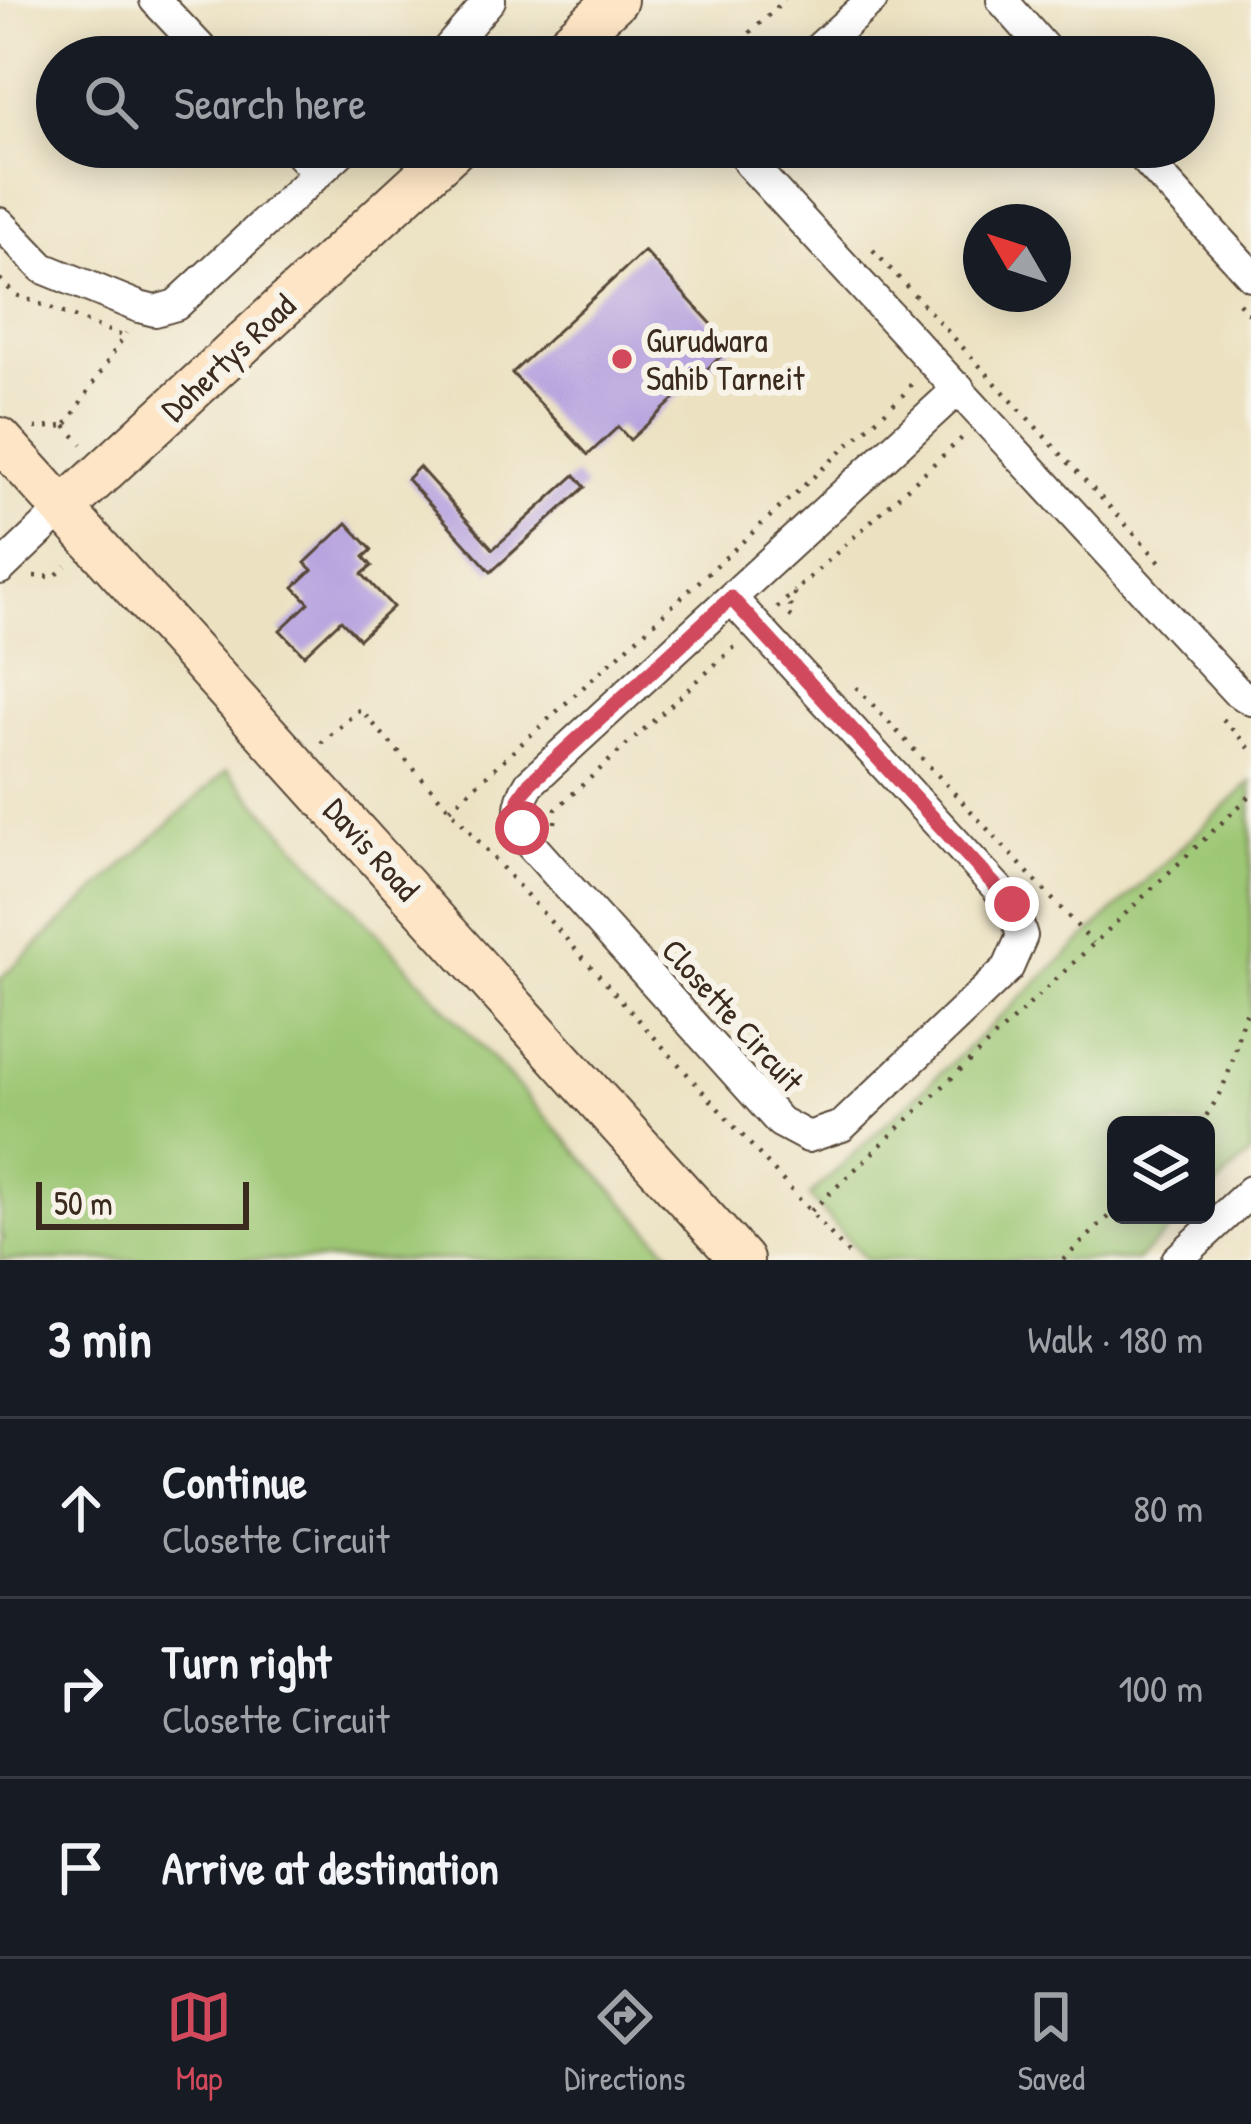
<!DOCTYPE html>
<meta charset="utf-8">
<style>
body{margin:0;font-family:"Patrick Hand",sans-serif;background:#242831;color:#f1f3f6}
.controls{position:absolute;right:36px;bottom:36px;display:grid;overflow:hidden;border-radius:18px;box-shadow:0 6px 30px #0003}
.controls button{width:108px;height:108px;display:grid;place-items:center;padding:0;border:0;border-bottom:3px solid #363941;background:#171b24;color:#f1f3f6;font:60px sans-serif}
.compass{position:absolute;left:963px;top:204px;width:108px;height:108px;border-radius:50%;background:#171b24;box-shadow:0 6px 30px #0003;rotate:309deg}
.scale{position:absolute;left:36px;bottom:30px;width:213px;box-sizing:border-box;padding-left:12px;border:6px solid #3b2a1e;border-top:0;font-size:33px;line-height:42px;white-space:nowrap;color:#3b2a1e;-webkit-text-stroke:9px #f7f3e8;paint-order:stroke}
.stop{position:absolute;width:36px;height:36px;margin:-27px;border:9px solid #d1495b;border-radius:50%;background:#fff}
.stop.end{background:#d1495b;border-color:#fff;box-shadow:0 3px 12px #0008}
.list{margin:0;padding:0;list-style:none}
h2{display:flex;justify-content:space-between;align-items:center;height:156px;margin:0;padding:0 48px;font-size:51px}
h2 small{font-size:39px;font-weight:400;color:#9ea1a6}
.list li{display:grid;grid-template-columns:78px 1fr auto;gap:36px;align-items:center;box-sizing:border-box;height:180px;padding:0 48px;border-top:3px solid #363941}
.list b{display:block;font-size:45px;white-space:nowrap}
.list p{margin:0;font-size:39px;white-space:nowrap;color:#9ea1a6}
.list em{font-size:39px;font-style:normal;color:#9ea1a6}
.icon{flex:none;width:66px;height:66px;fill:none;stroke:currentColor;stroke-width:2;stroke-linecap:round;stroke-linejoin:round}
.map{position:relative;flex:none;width:1251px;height:1260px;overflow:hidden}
.search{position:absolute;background:#171b24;box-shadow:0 6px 30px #0003;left:36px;right:36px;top:36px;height:132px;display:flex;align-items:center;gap:30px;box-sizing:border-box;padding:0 42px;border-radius:66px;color:#9ea1a6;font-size:45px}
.sheet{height:696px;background:#171b24}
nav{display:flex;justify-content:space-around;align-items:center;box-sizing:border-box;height:168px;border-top:3px solid #363941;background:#171b24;font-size:33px;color:#9ea1a6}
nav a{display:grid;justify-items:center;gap:6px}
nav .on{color:#d1495b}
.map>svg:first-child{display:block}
.green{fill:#9dc774;stroke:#6c7849;stroke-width:3}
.building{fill:#b8a5df}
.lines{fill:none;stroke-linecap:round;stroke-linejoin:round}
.street-casing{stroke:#564637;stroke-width:34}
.secondary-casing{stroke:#564637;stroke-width:46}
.path{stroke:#564637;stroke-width:4.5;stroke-dasharray:3 9;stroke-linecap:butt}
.street{stroke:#fff;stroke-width:30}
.secondary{stroke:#fde5c5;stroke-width:42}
.route{stroke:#d1495b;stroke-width:15}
.poi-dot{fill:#d1495b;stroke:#f7f3e8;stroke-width:4.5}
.labels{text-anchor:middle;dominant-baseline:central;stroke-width:12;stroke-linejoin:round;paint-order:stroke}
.poi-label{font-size:33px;fill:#3b2a1e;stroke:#f7f3e8;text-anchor:start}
.street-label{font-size:33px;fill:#3b2a1e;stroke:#f7f3e8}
</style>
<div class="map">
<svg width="1251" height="1260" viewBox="0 0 1251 1260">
<rect width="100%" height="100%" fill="#f7f3e8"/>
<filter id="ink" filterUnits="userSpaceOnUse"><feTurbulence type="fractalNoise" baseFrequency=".00833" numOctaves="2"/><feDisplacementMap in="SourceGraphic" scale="24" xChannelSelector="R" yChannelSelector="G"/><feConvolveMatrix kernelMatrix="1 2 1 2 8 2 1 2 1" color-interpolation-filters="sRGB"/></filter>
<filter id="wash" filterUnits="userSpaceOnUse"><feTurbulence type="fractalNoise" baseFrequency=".004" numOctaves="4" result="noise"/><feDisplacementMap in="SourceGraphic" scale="48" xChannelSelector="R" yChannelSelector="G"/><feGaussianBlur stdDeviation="2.7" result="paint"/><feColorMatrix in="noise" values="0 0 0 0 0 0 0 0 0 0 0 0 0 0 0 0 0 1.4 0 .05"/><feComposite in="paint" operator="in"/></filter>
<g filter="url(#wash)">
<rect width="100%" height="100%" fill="#ece2c2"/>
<!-- green -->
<path class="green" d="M 227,770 L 677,1260 L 0,1260 L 0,1242 L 4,1238 L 0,1234 L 0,979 Z
M 1251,782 L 1251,1153 L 1206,1196 L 1206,1125 L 1116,1125 L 1116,1215 L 1185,1215 L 1137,1260 L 866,1260 L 809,1196 Z"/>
<g id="blocks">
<!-- building -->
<path class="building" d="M 644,251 L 732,346 L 630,440 L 618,427 L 588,455 L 512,373 Z
M 419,467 L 493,549 L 575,475 L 585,487 L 491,572 L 407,479 Z
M 347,523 L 372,550 L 364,557 L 372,566 L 362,574 L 393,607 L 359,639 L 341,620 L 304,655 L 280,630 L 309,603 L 294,587 L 312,570 L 305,563 Z"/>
</g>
</g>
<g filter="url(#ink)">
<use href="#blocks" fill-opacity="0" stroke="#564637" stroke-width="3"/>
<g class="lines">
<defs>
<path id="street" d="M 155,0 L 209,57
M 1002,0 L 1052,57
M 441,57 L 490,0
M 809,57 L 872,0
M 293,147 L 317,172
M 742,147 L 748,162 L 1236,691 L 1251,700
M 1134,147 L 1251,275
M 0,223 L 43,268 L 139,307 L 155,311 L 176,305 L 346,147
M 0,569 L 64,508
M 731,598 L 1012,904 L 1022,936 L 1008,968 L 842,1126 L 808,1137 L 780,1122 L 530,844 C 518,820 515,806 530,783 L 959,388
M 1177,1260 L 1251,1191"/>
<path id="secondary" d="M 554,57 L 616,0
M 0,439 L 742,1260
M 64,508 L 456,147"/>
</defs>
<!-- street casing -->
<use href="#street" class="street-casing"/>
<!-- secondary casing -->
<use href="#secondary" class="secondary-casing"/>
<!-- path -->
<path class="path" d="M 723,57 L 785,0
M 1097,147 L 1106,157
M 637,148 L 637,147
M 873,250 L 1162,564
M 0,279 L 14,294 L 125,337
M 1239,303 L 1251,317
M 67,424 L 126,333
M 65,426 L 82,444
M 35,428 L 65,426
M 34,576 L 54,577 L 66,566
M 777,608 L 795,591
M 792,617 L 788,614 L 795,591 L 962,438
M 856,687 L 1093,943
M 1223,719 L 1251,750
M 321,743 L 360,709 L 854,1260
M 450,809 L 902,396 L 912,383
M 555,823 L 556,809 L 738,644
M 1199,1125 C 1214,1107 1225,1085 1232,1062 C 1238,1043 1239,1021 1251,1005
M 811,1211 L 1251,795
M 1063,1260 L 1116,1210"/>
<!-- street -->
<use href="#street" class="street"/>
<!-- secondary -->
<use href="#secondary" class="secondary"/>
</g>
</g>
<g class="lines" filter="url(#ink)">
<!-- route -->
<path class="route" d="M 522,828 L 519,799 L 530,783 L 731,598 L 1012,904"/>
</g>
<!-- markers -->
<circle class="poi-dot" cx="622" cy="359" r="12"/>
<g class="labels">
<!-- poi labels -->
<g class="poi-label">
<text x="646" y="340">Gurudwara<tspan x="646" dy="38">Sahib Tarneit</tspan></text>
</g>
<!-- street labels -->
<g class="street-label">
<text transform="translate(228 357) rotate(-43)">Dohertys Road</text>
<text transform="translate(372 849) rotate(48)">Davis Road</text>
<text transform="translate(733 1015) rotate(48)">Closette Circuit</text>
</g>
</g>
</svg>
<div class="controls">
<button><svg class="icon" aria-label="layers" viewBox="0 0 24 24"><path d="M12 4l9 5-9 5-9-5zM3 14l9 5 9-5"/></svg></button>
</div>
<svg class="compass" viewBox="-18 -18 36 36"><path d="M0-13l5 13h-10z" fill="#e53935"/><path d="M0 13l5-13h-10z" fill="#9ea1a6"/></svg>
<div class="scale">50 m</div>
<div class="stop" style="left:522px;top:828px"></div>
<div class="stop end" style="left:1012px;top:904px"></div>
<div class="search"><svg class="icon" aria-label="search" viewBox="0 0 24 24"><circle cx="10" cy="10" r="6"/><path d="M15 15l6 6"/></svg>Search here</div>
</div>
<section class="sheet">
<h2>3 min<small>Walk · 180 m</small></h2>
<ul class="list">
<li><svg class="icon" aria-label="ahead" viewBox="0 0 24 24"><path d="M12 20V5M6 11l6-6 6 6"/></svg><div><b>Continue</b><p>Closette Circuit</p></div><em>80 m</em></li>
<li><svg class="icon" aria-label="right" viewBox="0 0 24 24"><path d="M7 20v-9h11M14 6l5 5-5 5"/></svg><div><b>Turn right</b><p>Closette Circuit</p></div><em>100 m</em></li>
<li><svg class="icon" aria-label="arrive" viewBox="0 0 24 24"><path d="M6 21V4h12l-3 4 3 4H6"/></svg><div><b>Arrive at destination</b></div></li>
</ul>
</section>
<nav>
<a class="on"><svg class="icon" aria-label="map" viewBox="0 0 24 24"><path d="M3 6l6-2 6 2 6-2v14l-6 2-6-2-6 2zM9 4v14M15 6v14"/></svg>Map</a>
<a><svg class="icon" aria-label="directions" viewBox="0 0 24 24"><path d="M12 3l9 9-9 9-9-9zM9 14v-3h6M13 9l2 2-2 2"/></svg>Directions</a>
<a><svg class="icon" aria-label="saved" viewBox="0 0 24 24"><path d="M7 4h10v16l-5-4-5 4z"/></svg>Saved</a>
</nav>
